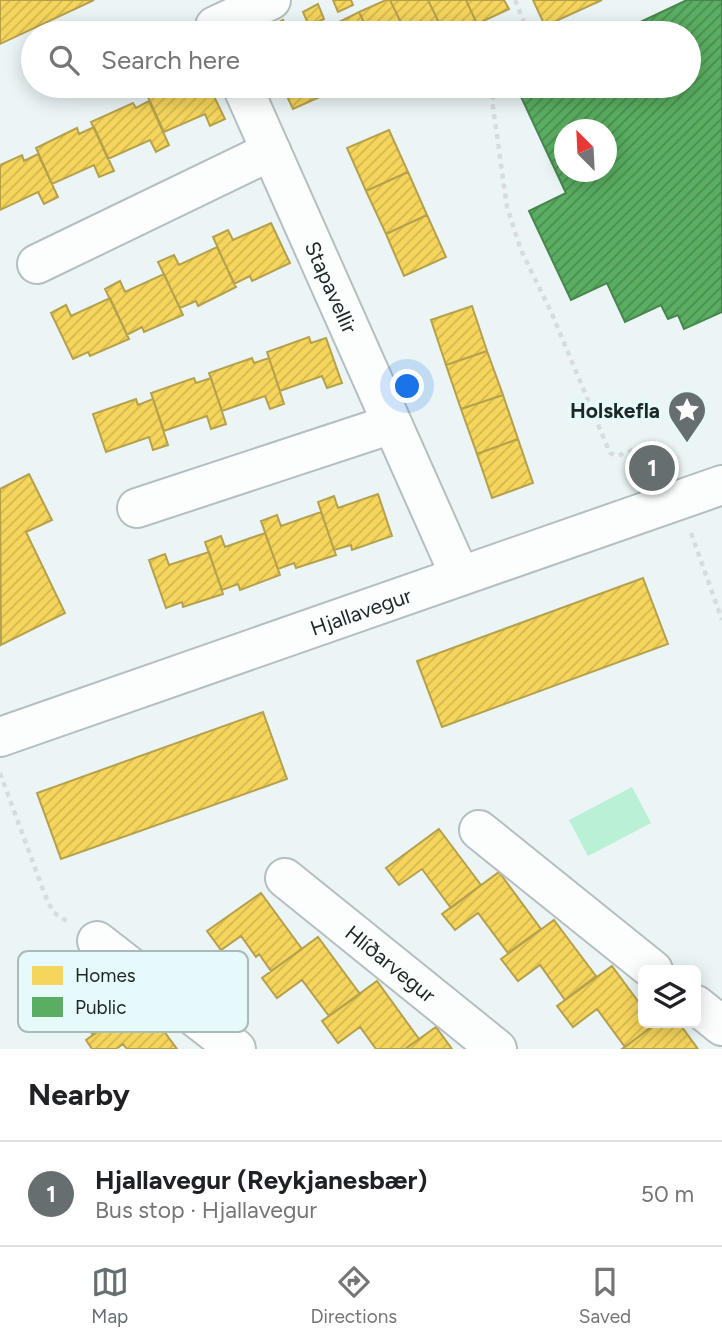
<!DOCTYPE html>
<meta charset="utf-8">
<style>
body{margin:0;font-family:Figtree,sans-serif;background:#f2f2f2;color:#202124}
.controls{position:absolute;right:21px;bottom:21px;display:grid;overflow:hidden;border-radius:10px;box-shadow:0 4px 18px #0003}
.controls button{width:63px;height:63px;display:grid;place-items:center;padding:0;border:0;border-bottom:2px solid #e0e0e0;background:#fff;color:#202124;font:35px sans-serif}
.compass{position:absolute;left:554px;top:119px;width:63px;height:63px;border-radius:50%;background:#fff;box-shadow:0 4px 18px #0003;rotate:336deg}
.you{position:absolute;left:408px;top:387px;width:24px;height:24px;margin:-18px;border:5px solid #fff;border-radius:50%;background:#1a73e8;box-shadow:0 0 0 10px #1a73e833}
.badge{display:grid;place-items:center;width:46px;height:46px;border-radius:50%;background:#666e6f;color:#fff;font-size:23px;font-weight:700}
.pin{position:absolute;translate:-50% -50%;border:4px solid #fff;box-shadow:0 2px 7px #0006}
.list{margin:0;padding:0;list-style:none}
h2{display:flex;justify-content:space-between;align-items:center;height:91px;margin:0;padding:0 28px;font-size:30px}
h2 small{font-size:23px;font-weight:400;color:#757577}
.list li{display:grid;grid-template-columns:46px 1fr auto;gap:21px;align-items:center;box-sizing:border-box;height:105px;padding:0 28px;border-top:2px solid #e0e0e0}
.list b{display:block;font-size:26px;white-space:nowrap}
.list p{margin:0;font-size:23px;white-space:nowrap;color:#757577}
.list em{font-size:23px;font-style:normal;color:#757577}
.icon{flex:none;width:38px;height:38px;fill:none;stroke:currentColor;stroke-width:2;stroke-linecap:round;stroke-linejoin:round}
.map{position:relative;flex:none;width:722px;height:1049px;overflow:hidden}
.search{position:absolute;background:#fff;box-shadow:0 4px 18px #0003;left:21px;right:21px;top:21px;height:77px;display:flex;align-items:center;gap:18px;box-sizing:border-box;padding:0 24px;border-radius:38px;color:#757577;font-size:26px}
.sheet{height:196px;background:#fff}
nav{display:flex;justify-content:space-around;align-items:center;box-sizing:border-box;height:98px;border-top:2px solid #e0e0e0;background:#fff;font-size:19px;color:#757577}
nav a{display:grid;justify-items:center;gap:4px}
nav .on{color:#666e6f}
.map>svg:first-child{display:block}
.green{fill:#baf0d5}
.homes{fill:url(#homes-hatch);stroke:#b5a04c;stroke-width:2}
.public{fill:url(#public-hatch);stroke:#48854f;stroke-width:2;fill-rule:evenodd}
.lines{fill:none;stroke-linecap:round;stroke-linejoin:round}
.minor-casing{stroke:#b6bebf;stroke-width:42}
.path{stroke:#d9dcdc;stroke-width:4.5;stroke-dasharray:5 5;stroke-linecap:butt}
.minor{stroke:#fcfefe;stroke-width:38}
.labels{text-anchor:middle;dominant-baseline:central;stroke-width:7;stroke-linejoin:round;paint-order:stroke}
.street-label{font-size:21px;fill:#1e2626;stroke:#e6f9fb}
.poi-label{font-size:21px;font-weight:bold;fill:#1e2626;stroke:#e6f9fb;text-anchor:end}
.key{fill:#e6f9fb;stroke:#aababb;stroke-width:2}
.key-label{font-size:19px;fill:#1e2626}
</style>
<div class="map">
<svg width="722" height="1049" viewBox="0 0 722 1049">
<defs>
<pattern id="homes-hatch" width="6" height="6" patternUnits="userSpaceOnUse" patternTransform="scale(1.75)"><rect width="6" height="6" fill="#f6d55c"/><path d="M-1 1l2-2M0 6l6-6M5 7l2-2" fill="none" stroke="#d2b750"/></pattern>
<pattern id="public-hatch" width="6" height="6" patternUnits="userSpaceOnUse" patternTransform="scale(1.75)"><rect width="6" height="6" fill="#5aae61"/><path d="M-1 1l2-2M0 6l6-6M5 7l2-2" fill="none" stroke="#4a8d50"/></pattern>
</defs>
<rect width="100%" height="100%" fill="#ebf5f6"/>
<!-- green -->
<path class="green" d="M 632,787 L 651,823 L 588,856 L 569,820 Z"/>
<!-- homes -->
<path class="homes" d="M 0,0 L 94,0 L 0,44 Z
M 333,0 L 351,0 L 353,5 L 338,12 Z
M 386,0 L 390,0 L 406,33 L 369,33 L 359,12 Z
M 390,0 L 428,0 L 444,33 L 406,33 Z
M 428,0 L 466,0 L 477,24 L 457,33 L 444,33 Z
M 466,0 L 504,0 L 509,9 L 477,24 Z
M 533,0 L 602,0 L 545,26 Z
M 318,4 L 324,19 L 309,26 L 303,12 Z
M 359,12 L 369,33 L 332,33 L 329,27 Z
M 283,20 L 289,33 L 271,33 L 268,28 Z
M 329,27 L 332,33 L 315,33 Z
M 168,86 L 209,86 L 225,119 L 210,126 L 205,114 L 164,132 L 147,95 Z
M 282,86 L 320,86 L 324,95 L 293,109 Z
M 320,86 L 344,86 L 324,95 Z
M 149,101 L 169,145 L 156,152 L 150,140 L 108,159 L 91,122 L 133,103 L 136,108 Z
M 94,127 L 114,171 L 99,177 L 94,165 L 52,184 L 36,148 L 77,128 L 79,134 Z
M 389,130 L 408,172 L 366,191 L 347,148 Z
M 38,154 L 58,197 L 44,204 L 38,192 L 0,210 L 0,165 L 22,155 L 24,161 Z
M 408,172 L 427,215 L 386,234 L 366,191 Z
M 427,215 L 446,257 L 404,276 L 386,234 Z
M 271,223 L 290,263 L 252,281 L 250,276 L 234,284 L 213,237 L 228,230 L 233,240 Z
M 217,247 L 236,287 L 198,306 L 196,301 L 180,308 L 158,262 L 174,255 L 179,265 Z
M 164,274 L 183,315 L 144,332 L 142,327 L 127,335 L 105,289 L 120,281 L 125,292 Z
M 110,298 L 129,339 L 90,356 L 88,352 L 73,359 L 51,313 L 66,305 L 71,316 Z
M 472,306 L 487,351 L 446,365 L 431,320 Z
M 309,337 L 311,343 L 326,338 L 342,383 L 327,388 L 322,376 L 280,391 L 267,352 Z
M 487,351 L 503,395 L 461,409 L 446,365 Z
M 252,358 L 254,363 L 269,358 L 284,404 L 270,409 L 265,396 L 222,411 L 209,373 Z
M 194,378 L 196,383 L 211,378 L 226,424 L 211,429 L 207,416 L 164,431 L 151,393 Z
M 503,395 L 518,439 L 477,454 L 461,409 Z
M 136,399 L 138,405 L 153,399 L 168,445 L 153,450 L 149,437 L 106,452 L 93,414 Z
M 518,439 L 533,483 L 492,498 L 477,454 Z
M 29,474 L 52,520 L 26,532 L 65,613 L 1,645 L 0,489 Z
M 378,494 L 392,536 L 352,550 L 351,545 L 334,550 L 318,502 L 334,496 L 338,508 Z
M 321,512 L 336,555 L 296,568 L 294,563 L 278,569 L 261,521 L 277,515 L 281,526 Z
M 265,533 L 280,575 L 240,590 L 238,584 L 222,590 L 205,542 L 221,536 L 225,547 Z
M 209,552 L 223,594 L 183,607 L 182,602 L 166,608 L 149,560 L 165,554 L 169,565 Z
M 643,578 L 668,644 L 442,727 L 417,661 Z
M 263,712 L 287,779 L 61,859 L 37,793 Z
M 439,829 L 481,885 L 451,908 L 422,869 L 399,885 L 386,868 Z
M 499,872 L 541,929 L 508,953 L 478,913 L 455,930 L 442,914 Z
M 261,893 L 302,949 L 271,971 L 259,954 L 256,957 L 241,936 L 221,950 L 207,931 Z
M 554,920 L 596,976 L 565,1000 L 540,965 L 518,981 L 501,959 Z
M 318,937 L 360,994 L 329,1016 L 302,980 L 277,998 L 262,978 Z
M 84,955 L 125,1012 L 93,1035 L 65,997 L 43,1013 L 30,994 Z
M 612,966 L 643,1008 L 643,1023 L 655,1024 L 625,1047 L 597,1009 L 573,1027 L 557,1006 Z
M 377,981 L 419,1039 L 405,1049 L 376,1049 L 360,1027 L 338,1043 L 322,1021 Z
M 141,1000 L 177,1049 L 127,1049 L 123,1044 L 116,1049 L 92,1049 L 86,1040 Z
M 657,1023 L 679,1023 L 698,1049 L 622,1049 Z
M 436,1027 L 452,1049 L 405,1049 L 419,1039 Z"/>
<!-- public -->
<path class="public" d="M 687,0 L 722,0 L 722,312 L 684,329 L 678,315 L 668,319 L 661,305 L 625,322 L 607,283 L 571,300 L 529,211 L 566,193 L 516,86 L 689,86 L 689,33 L 617,33 ZM 564,130 L 606,130 L 606,172 L 564,172 Z"/>
<g class="lines">
<defs>
<g id="minor">
<path d="M 218,33 L 215,26 L 271,0"/>
<path id="s1" d="M 242,86 L 460,576"/>
<path d="M 37,264 L 271,151"/>
<path d="M 137,508 L 392,424"/>
<path id="s2" d="M 0,737 L 722,485"/>
<path d="M 479,830 L 653,970"/>
<path id="s3" d="M 285,878 L 497,1049"/>
<path d="M 97,941 L 236,1049"/>
<path d="M 696,1005 L 722,1026"/>
</g>
</defs>
<!-- minor casing -->
<use href="#minor" class="minor-casing"/>
<!-- path -->
<path class="path" d="M 515,0 L 527,30 L 526,33
M 499,86 L 492,100 L 507,207 L 521,250 L 552,314 L 610,453 L 617,456 L 652,443 L 656,445 L 666,469
M 691,533 L 722,620
M 0,773 L 45,895 L 53,912 L 68,922"/>
<!-- minor -->
<use href="#minor" class="minor"/>
</g>
<!-- icons -->
<defs>
<symbol id="sight-pin" viewBox="-11 -11 22 30"><path d="M0 17L-7.5 6A9.5 9.5 0 1 1 7.5 6Z" fill="#666e6f" stroke="#e6f9fb"/><path d="M0-6L1.8-2.2L6-1.7L2.9 1.2L3.7 5.4L0 3.3L-3.7 5.4L-2.9 1.2L-6-1.7L-1.8-2.2Z" fill="#fff"/></symbol>
</defs>
<g fill-rule="evenodd">
<use href="#sight-pin" x="665" y="388" width="44" height="60"/>
</g>
<g class="labels">
<!-- street labels -->
<g class="street-label">
<text stroke="none"><textPath href="#s1" startOffset="220">Stapavellir</textPath></text>
<text stroke="none"><textPath href="#s2" startOffset="382">Hjallavegur</textPath></text>
<text stroke="none"><textPath href="#s3" startOffset="136">Hlíðarvegur</textPath></text>
</g>
<!-- poi labels -->
<g class="poi-label">
<text x="660" y="410">Holskefla</text>
</g>
</g>
<!-- legend -->
<rect x="18" y="951" width="230" height="81" rx="10" class="key"/>
<rect x="32" y="966" width="31" height="19" fill="#f6d55c"/>
<rect x="32" y="997" width="31" height="20" fill="#5aae61"/>
<g class="key-label">
<text x="75" y="982">Homes</text>
<text x="75" y="1014">Public</text>
</g>
</svg>
<div class="controls">
<button><svg class="icon" aria-label="layers" viewBox="0 0 24 24"><path d="M12 4l9 5-9 5-9-5zM3 14l9 5 9-5"/></svg></button>
</div>
<svg class="compass" viewBox="-18 -18 36 36"><path d="M0-13l5 13h-10z" fill="#e53935"/><path d="M0 13l5-13h-10z" fill="#757577"/></svg>
<div class="you"></div>
<div class="pin badge" style="left:652px;top:468px">1</div>
<div class="search"><svg class="icon" aria-label="search" viewBox="0 0 24 24"><circle cx="10" cy="10" r="6"/><path d="M15 15l6 6"/></svg>Search here</div>
</div>
<section class="sheet">
<h2>Nearby<small></small></h2>
<ul class="list">
<li><span class="badge">1</span><div><b>Hjallavegur (Reykjanesbær)</b><p>Bus stop · Hjallavegur</p></div><em>50 m</em></li>
</ul>
</section>
<nav>
<a class="on"><svg class="icon" aria-label="map" viewBox="0 0 24 24"><path d="M3 6l6-2 6 2 6-2v14l-6 2-6-2-6 2zM9 4v14M15 6v14"/></svg>Map</a>
<a><svg class="icon" aria-label="directions" viewBox="0 0 24 24"><path d="M12 3l9 9-9 9-9-9zM9 14v-3h6M13 9l2 2-2 2"/></svg>Directions</a>
<a><svg class="icon" aria-label="saved" viewBox="0 0 24 24"><path d="M7 4h10v16l-5-4-5 4z"/></svg>Saved</a>
</nav>
